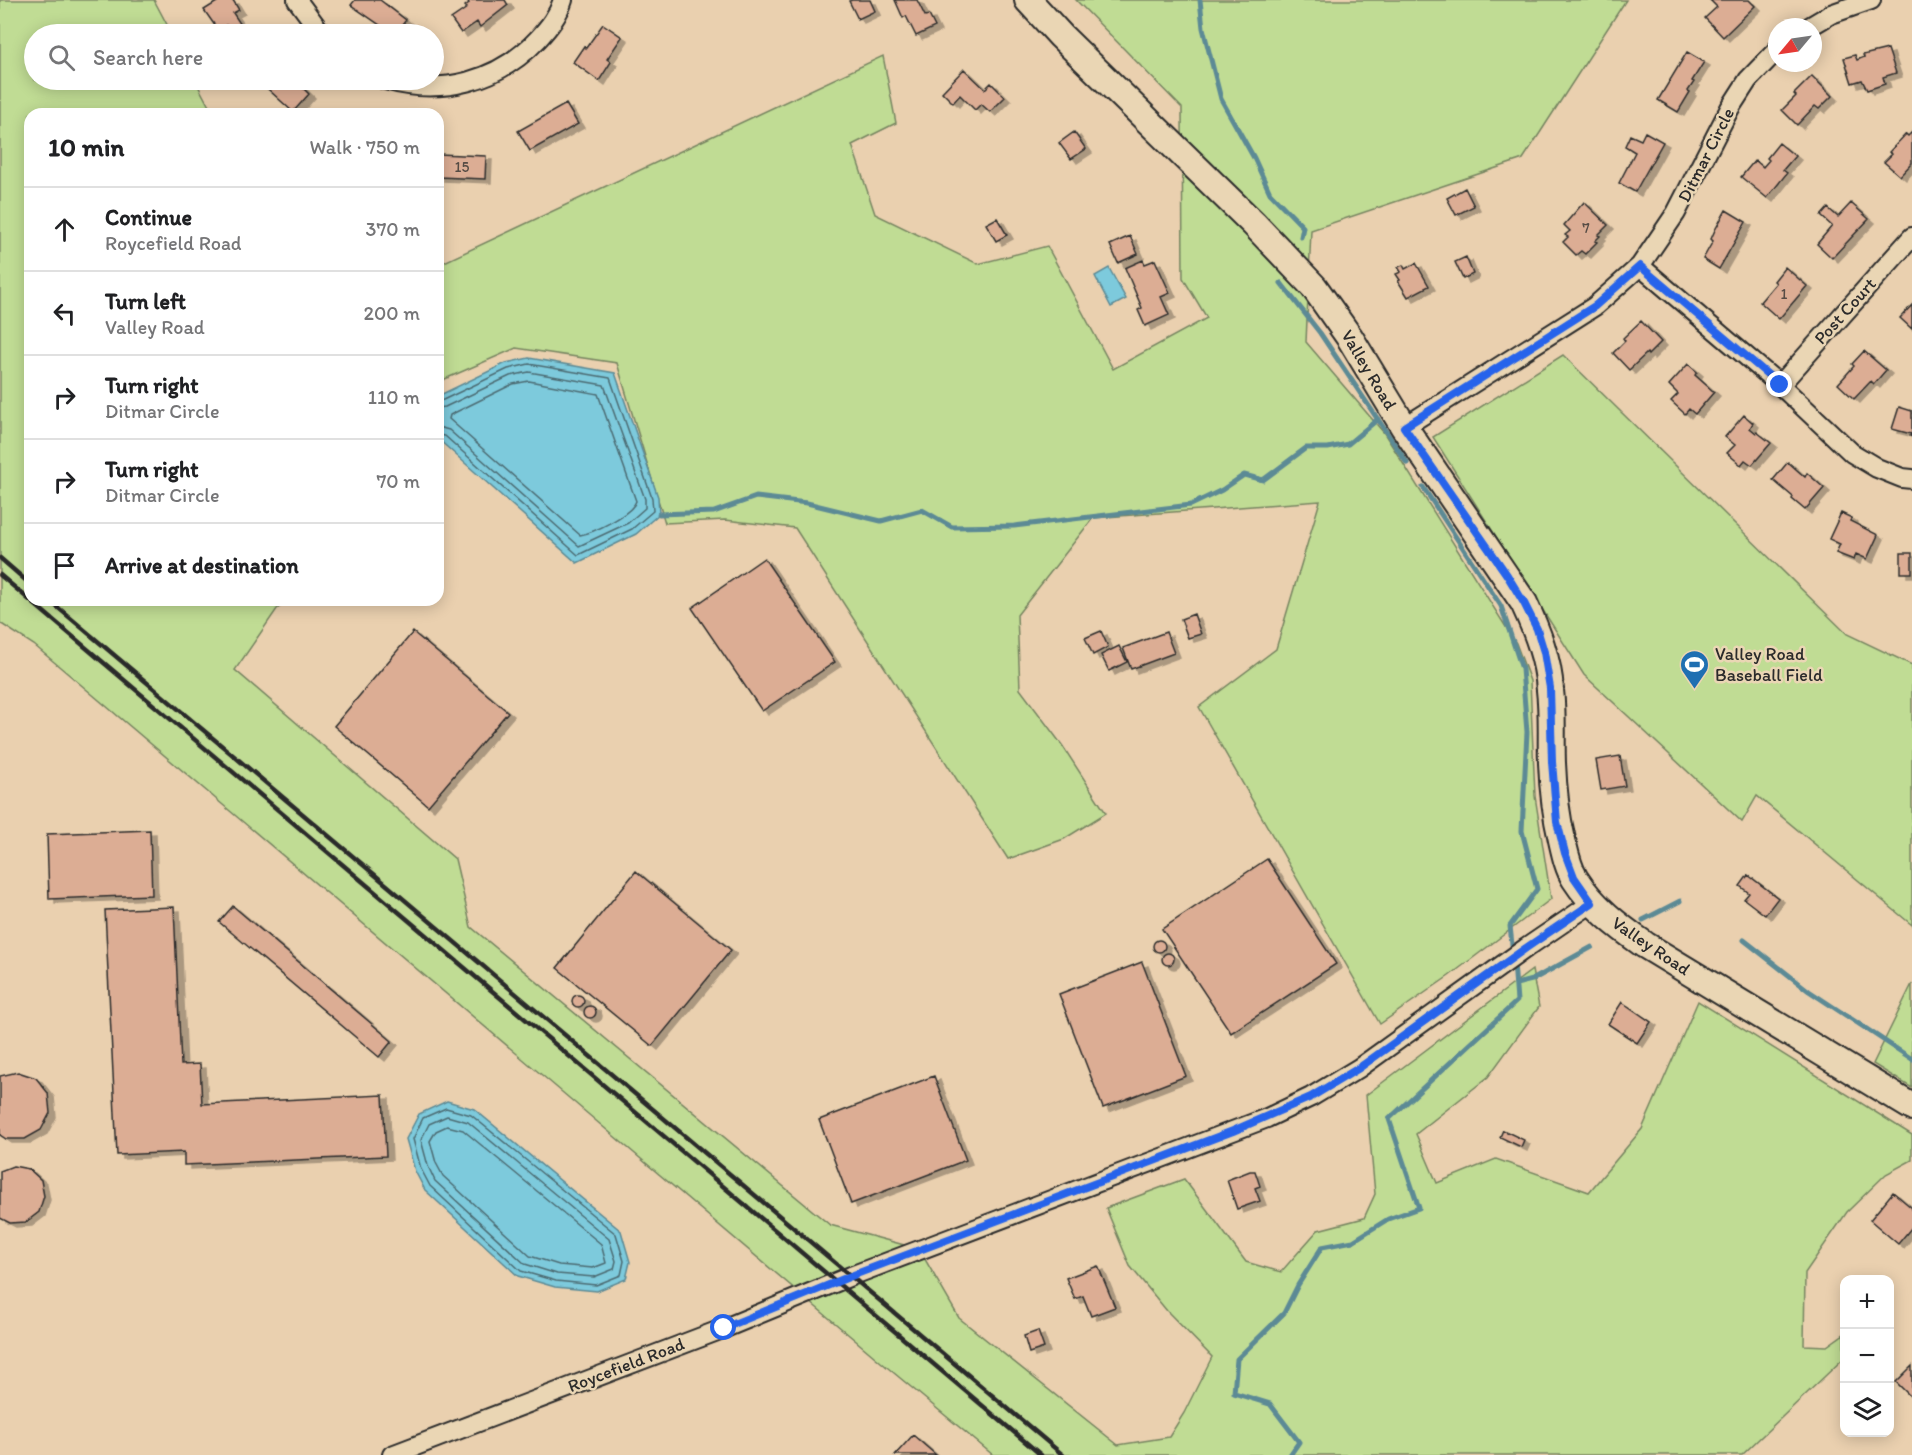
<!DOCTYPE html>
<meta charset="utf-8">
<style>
body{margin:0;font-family:Itim,sans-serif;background:#f6f6f6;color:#202124}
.controls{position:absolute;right:18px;bottom:18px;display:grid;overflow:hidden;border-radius:12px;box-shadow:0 3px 15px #0003}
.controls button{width:54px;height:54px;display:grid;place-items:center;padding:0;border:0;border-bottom:2px solid #e0e0e0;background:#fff;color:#202124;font:30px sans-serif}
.compass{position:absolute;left:1768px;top:18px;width:54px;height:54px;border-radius:50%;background:#fff;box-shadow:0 3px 15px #0003;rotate:241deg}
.stop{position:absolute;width:18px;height:18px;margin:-14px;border:4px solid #2563eb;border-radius:50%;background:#fff}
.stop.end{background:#2563eb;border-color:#fff;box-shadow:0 2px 6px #0008}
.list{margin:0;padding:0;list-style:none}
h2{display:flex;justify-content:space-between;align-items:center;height:78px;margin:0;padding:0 24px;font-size:26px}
h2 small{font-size:20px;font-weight:400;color:#757577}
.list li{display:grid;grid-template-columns:39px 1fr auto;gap:18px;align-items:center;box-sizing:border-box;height:84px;padding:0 24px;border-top:2px solid #e0e0e0}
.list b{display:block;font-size:22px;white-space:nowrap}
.list p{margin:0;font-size:20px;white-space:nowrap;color:#757577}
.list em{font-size:20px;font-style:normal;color:#757577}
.icon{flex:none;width:33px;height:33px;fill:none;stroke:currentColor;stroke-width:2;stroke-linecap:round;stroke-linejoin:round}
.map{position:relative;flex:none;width:1912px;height:1455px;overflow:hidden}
.search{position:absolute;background:#fff;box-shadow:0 3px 15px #0003;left:24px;top:24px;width:420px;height:66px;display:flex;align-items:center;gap:15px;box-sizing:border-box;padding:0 21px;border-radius:33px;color:#757577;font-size:22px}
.panel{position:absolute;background:#fff;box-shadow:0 3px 15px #0003;left:24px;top:108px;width:420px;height:498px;border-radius:18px}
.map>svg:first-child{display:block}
.green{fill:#c0dc94;stroke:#768460;stroke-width:1.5}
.water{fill:#7dcadc;stroke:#5c8a95;stroke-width:1.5}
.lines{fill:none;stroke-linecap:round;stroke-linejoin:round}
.shore{stroke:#4c6b72;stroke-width:1.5}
.stream{stroke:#5c8a95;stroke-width:5}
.building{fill:#dcad94;stroke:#2b2b2b;stroke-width:1.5;filter:url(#shadow)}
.street-casing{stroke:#2b2b2b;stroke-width:22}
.secondary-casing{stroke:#2b2b2b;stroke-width:30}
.street{stroke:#ead6b4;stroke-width:18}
.secondary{stroke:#ead6b4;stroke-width:26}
.rail{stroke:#2b2b2b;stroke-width:4.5}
.route{stroke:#2563eb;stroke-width:8}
.labels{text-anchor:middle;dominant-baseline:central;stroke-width:5;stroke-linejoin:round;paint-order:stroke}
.number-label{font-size:15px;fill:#574c45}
.street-label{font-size:18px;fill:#2b2b2b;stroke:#ead6b4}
.poi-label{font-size:18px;fill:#2b2b2b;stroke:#ead6b4;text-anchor:start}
</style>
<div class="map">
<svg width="1912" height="1455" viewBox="0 0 1912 1455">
<defs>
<filter id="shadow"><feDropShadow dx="6" dy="4" stdDeviation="0" flood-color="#0004"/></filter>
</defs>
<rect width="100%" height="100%" fill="#ead0af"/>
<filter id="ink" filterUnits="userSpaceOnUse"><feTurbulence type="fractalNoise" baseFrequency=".0167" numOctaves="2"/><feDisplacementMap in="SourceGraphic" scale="12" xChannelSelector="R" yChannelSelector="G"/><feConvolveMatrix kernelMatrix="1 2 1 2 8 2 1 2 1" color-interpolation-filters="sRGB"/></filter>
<g filter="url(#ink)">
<!-- green -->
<path class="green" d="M 0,0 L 154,0 L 172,34 L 34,34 L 34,80 L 195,80 L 213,114 L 30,114 L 30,600 L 289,600 L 277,609 L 235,670 L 455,859 L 471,927 L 830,1225 L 919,1249 L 959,1318 L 1118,1445 L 1169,1437 L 1184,1413 L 1212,1357 L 1167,1311 L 1130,1266 L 1106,1208 L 1184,1179 L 1246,1262 L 1281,1272 L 1318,1230 L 1364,1218 L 1375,1194 L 1366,1095 L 1532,970 L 1539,1007 L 1488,1077 L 1416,1134 L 1437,1183 L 1496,1159 L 1589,1192 L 1642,1129 L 1698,1001 L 1912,1135 L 1912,1160 L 1886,1174 L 1847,1212 L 1805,1273 L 1804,1345 L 1827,1346 L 1844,1334 L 1844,1358 L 1742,1455 L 993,1455 L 888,1368 L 34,645 L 0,623 Z
M 1076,0 L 1626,0 L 1523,159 L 1311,230 L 1306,342 L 1384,433 L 1516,643 L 1530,681 L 1535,796 L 1551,899 L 1449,976 L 1380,1024 L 1199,707 L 1276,649 L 1320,501 L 1093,518 L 1017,615 L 1020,689 L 1062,745 L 1106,813 L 1064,839 L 1008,859 L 795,528 L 725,520 L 665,523 L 617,363 L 516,348 L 438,382 L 438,265 L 883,56 L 896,123 L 852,145 L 875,214 L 978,264 L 1047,246 L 1113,369 L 1207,318 L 1183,278 L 1182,108 Z
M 1563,355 L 1847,634 L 1912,665 L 1912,925 L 1757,796 L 1742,822 L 1584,675 L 1433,437 Z
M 1912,984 L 1912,1088 L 1873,1064 Z"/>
<!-- water -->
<path class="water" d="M 1109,268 L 1126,299 L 1111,307 L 1095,276 Z
M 529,358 L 615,373 L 658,497 L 659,514 L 636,534 L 577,563 L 438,439 L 438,396 L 506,363 Z
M 447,1101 L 474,1109 L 621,1231 L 630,1262 L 626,1279 L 597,1291 L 555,1287 L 518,1276 L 425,1190 L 415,1171 L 406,1139 L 419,1114 Z"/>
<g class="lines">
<!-- shore -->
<path class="shore" d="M 529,381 L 598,394 L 636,501 C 632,514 593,533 580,535 L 449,419 L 450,415 L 513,384 Z
M 438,401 L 443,400 L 508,369 L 529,364 L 610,378 L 652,498 L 653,511 L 632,529 L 578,555 L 445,436 L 438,435
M 438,408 L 445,407 L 510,376 L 529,372 L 604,385 L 645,499 L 645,508 L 628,523 L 579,546 L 449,430 L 438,427
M 446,1108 L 471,1115 L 616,1234 L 624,1261 L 621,1275 L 596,1285 L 556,1281 L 521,1271 L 430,1186 L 421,1169 L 413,1139 L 423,1118 Z
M 447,1116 L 468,1122 L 609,1239 L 616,1261 L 614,1269 L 594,1277 L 557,1274 L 525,1264 L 435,1181 L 428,1166 L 421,1140 L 429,1124 Z
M 447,1126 L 463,1130 L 601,1244 L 606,1263 L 593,1268 L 559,1265 L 530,1256 L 443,1176 L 436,1163 L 430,1141 L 436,1131 Z"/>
<!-- stream -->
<path class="stream" d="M 1200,0 L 1203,28 L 1221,99 L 1254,158 L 1270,193 L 1303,227 L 1301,237
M 1281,283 L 1320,333 L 1407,463
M 1423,487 L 1501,606 L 1522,669 L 1527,732 L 1522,831 L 1537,889 L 1510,926 L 1513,954
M 659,514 L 714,512 L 756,497 L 807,503 L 881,521 L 922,510 L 952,527 L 1014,526 L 1191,505 L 1222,490 L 1244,475 L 1263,480 L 1306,448 L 1328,448 L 1348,444 L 1378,419
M 1643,920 L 1680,901
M 1744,940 L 1809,991 L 1912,1059
M 1516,984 L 1532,980 L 1592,947
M 1290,1455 L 1299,1442 L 1270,1404 L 1234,1393 L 1237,1359 L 1284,1313 L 1298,1285 L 1322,1247 L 1353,1241 L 1388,1219 L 1419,1208 L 1389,1119 L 1517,1001 L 1514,963"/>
</g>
<!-- building -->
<path class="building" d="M 220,0 L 233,0 L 239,10 L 233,13 L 247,34 L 224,34 L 223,33 L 229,30 L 226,25 L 218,30 L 204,10 Z
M 355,0 L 380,0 L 406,20 L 395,34 L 393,34 L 351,5 Z
M 467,0 L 505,0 L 508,5 L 480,27 L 477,22 L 461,33 L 451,19 L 467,8 L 465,6 L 469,3 Z
M 852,0 L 870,0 L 875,11 L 858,19 L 849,1 Z
M 895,0 L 917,0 L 925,16 L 929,15 L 935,27 L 916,36 L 906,16 L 903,18 Z
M 1710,0 L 1749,0 L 1755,6 L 1723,37 L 1705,18 L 1717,7 Z
M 603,24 L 622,37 L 607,59 L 611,62 L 599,81 L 573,62 L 584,46 L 586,48 Z
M 1888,49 L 1896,73 L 1883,77 L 1885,84 L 1867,90 L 1862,80 L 1852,83 L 1844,58 L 1855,55 L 1857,60 L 1864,57 L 1863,55 Z
M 1687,52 L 1704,62 L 1692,81 L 1694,82 L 1688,91 L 1690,92 L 1678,112 L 1658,100 Z
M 964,69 L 985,89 L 991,83 L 1005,97 L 990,112 L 981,104 L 975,110 L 960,95 L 953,103 L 942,92 Z
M 1812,76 L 1832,96 L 1819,109 L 1815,106 L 1797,125 L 1782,110 L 1796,96 L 1794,94 Z
M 258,80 L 291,80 L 293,82 L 295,80 L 309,94 L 293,112 Z
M 566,104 L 578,124 L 530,151 L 518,131 Z
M 1074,132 L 1086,149 L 1071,159 L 1059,143 Z
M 1645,132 L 1663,142 L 1635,192 L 1619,183 L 1635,152 L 1625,146 L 1630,135 L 1641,140 Z
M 1912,132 L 1912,163 L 1900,176 L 1884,162 L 1892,154 L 1889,152 L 1906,134 L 1908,136 Z
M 1779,143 L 1795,156 L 1783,170 L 1787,173 L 1767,198 L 1741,177 L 1755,160 L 1763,167 L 1769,160 L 1767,158 Z
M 438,154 L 486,156 L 485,179 L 438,177 Z
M 1465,188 L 1474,206 L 1456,215 L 1447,198 Z
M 1584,202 L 1608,225 L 1598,235 L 1600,236 L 1595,241 L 1597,242 L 1585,254 L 1581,251 L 1576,255 L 1563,242 L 1568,237 L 1565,235 L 1570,231 L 1564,225 Z
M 1851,203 L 1869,219 L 1832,258 L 1817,244 L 1832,226 L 1821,216 L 1828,208 L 1838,217 Z
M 1726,210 L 1746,222 L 1719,269 L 1703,259 L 1713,241 L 1711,239 L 1715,230 Z
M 997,218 L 1007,235 L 996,241 L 986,224 Z
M 1130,236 L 1138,254 L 1118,263 L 1110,245 Z
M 1466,257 L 1473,274 L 1463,279 L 1455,262 Z
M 1143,260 L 1145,264 L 1155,260 L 1170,293 L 1161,297 L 1169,315 L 1145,326 L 1138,310 L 1142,308 L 1125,268 Z
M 1416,263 L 1429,286 L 1408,297 L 1398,281 L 1400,280 L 1396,274 L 1401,272 L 1398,267 L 1403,265 L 1405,269 Z
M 1785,267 L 1807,286 L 1779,319 L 1760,302 L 1776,283 L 1774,281 Z
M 1912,305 L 1912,329 L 1900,318 Z
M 1641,321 L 1661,342 L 1648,355 L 1647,353 L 1629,370 L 1613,353 L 1625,341 L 1623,338 Z
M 1864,351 L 1886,370 L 1874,384 L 1871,381 L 1854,399 L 1838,384 L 1854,366 L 1852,364 Z
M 1688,364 L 1697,372 L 1695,375 L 1714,392 L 1695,414 L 1689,409 L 1685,414 L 1671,401 L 1678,394 L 1669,385 Z
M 1899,407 L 1912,411 L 1912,437 L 1910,436 L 1911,434 L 1892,429 Z
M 1744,415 L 1753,423 L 1750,428 L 1756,433 L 1757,432 L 1771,443 L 1752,465 L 1745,460 L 1741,465 L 1727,453 L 1735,445 L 1725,437 Z
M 1788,462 L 1805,477 L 1807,473 L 1824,488 L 1805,510 L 1792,499 L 1793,497 L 1773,480 Z
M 1841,513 L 1852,518 L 1850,521 L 1878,535 L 1867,559 L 1856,554 L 1854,560 L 1836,553 L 1840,544 L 1829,539 Z
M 1901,553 L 1912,553 L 1912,573 L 1901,573 Z
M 764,558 L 835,662 L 762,711 L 692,608 Z
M 1194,614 L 1201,634 L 1188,638 L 1181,619 Z
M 1101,631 L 1108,647 L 1093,655 L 1085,638 Z
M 413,632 L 508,712 L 428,806 L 334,726 Z
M 1166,632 L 1174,653 L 1131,669 L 1123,648 Z
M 1119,646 L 1127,662 L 1109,671 L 1101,655 Z
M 1620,756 L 1625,786 L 1601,790 L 1596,760 Z
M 150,830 L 152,895 L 49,899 L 47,834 Z
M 1267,859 L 1336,964 L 1231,1033 L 1162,929 Z
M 636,871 L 731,950 L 652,1046 L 557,968 Z
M 1748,875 L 1778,898 L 1765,915 L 1744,899 L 1749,893 L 1740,886 Z
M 233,906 L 392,1041 L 379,1057 L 219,922 Z
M 174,907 L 181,1065 L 200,1064 L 202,1104 L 383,1095 L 386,1156 L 184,1165 L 184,1152 L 117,1155 L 105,910 Z
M1153 946a6 6 0 1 1 12 0a6 6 0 1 1-12 0Z
M1162 959a6 6 0 1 1 12 0a6 6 0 1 1-12 0Z
M 1142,962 L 1186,1076 L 1103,1108 L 1059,994 Z
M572 1001a6 6 0 1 1 12 0a6 6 0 1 1-12 0Z
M 1622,1002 L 1651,1022 L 1637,1043 L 1608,1024 Z
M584 1012a6 6 0 1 1 12 0a6 6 0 1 1-12 0Z
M 18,1072 L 36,1078 L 48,1093 L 50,1113 L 41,1130 L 25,1139 L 6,1139 L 0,1135 L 0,1076 Z
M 934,1076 L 966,1160 L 851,1204 L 819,1120 Z
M 1503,1130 L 1524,1140 L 1521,1147 L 1500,1137 Z
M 13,1166 L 29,1169 L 41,1180 L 44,1196 L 39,1212 L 26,1222 L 10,1223 L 0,1218 L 0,1171 Z
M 1250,1171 L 1255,1171 L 1260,1186 L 1255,1188 L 1260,1201 L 1237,1209 L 1227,1180 Z
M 1893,1192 L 1912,1208 L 1912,1227 L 1898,1244 L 1870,1220 Z
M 1098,1266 L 1115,1307 L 1091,1316 L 1083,1296 L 1075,1299 L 1066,1278 Z
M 1038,1331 L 1044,1348 L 1029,1353 L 1024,1336 Z
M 1912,1366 L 1912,1398 L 1896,1382 Z
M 913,1435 L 936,1455 L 895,1455 Z"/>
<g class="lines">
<defs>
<path id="street" d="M 297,0 L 322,34
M 1809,27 L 1831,14 L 1871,0
M 385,80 C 441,96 498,82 538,39 C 549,27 558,16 563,0
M 1640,266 L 1780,385 L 1852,453 L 1877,468 L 1902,478 L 1912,479
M 1780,385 L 1912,237
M 1404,427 L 1595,306 L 1640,266 L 1676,213 L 1730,108 L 1748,80 L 1777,50
M 392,1455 L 725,1328 L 851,1276 L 1267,1118 L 1311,1097 L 1359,1068 L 1526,948 L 1592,903"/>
<path id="secondary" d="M 1028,0 L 1061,36 L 1254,224 L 1314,287 L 1350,338 L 1404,427 L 1524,603 C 1537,631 1548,659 1550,690 C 1553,715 1551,739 1552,763 C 1553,789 1556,815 1562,840 C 1565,853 1568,868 1575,879 C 1593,907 1618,926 1645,945 L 1912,1107"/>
</defs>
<!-- street casing -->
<use href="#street" class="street-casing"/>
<!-- secondary casing -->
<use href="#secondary" class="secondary-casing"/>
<!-- street -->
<use href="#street" class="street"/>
<!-- secondary -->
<use href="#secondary" class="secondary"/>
<!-- rail -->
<path class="rail" d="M 0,558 L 30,584
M 0,575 L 1041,1455
M 49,600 L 1063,1455"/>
</g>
</g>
<g class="lines" filter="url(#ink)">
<!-- route -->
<path class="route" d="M 724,1328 L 851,1276 L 1233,1131 L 1311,1097 L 1359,1068 L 1526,948 L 1592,903 L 1574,877 L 1565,853 L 1557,822 L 1552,762 L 1550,688 L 1544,652 L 1537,629 L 1524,603 L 1507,575 L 1404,427 L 1595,306 L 1640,266 L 1780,385"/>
</g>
<!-- icons -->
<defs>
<symbol id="stadium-pin" viewBox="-11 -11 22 30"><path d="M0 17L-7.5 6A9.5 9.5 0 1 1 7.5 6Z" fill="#1f6fb2" stroke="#ead6b4"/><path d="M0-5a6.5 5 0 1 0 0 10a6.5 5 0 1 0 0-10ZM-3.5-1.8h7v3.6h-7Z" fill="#fff"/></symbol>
</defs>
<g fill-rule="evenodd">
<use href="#stadium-pin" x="1678" y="648" width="33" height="45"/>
</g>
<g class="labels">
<!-- number labels -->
<g class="number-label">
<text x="462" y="167">15</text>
<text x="1586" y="228">7</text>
<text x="1784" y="294">1</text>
</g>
<!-- street labels -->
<g class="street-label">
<text transform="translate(1706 155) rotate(-63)">Ditmar Circle</text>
<text transform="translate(1845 311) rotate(-48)">Post Court</text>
<text transform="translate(1369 370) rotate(59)">Valley Road</text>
<text transform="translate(1651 946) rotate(34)">Valley Road</text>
<text transform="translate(626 1365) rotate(-21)">Roycefield Road</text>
</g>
<!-- poi labels -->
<g class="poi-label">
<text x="1715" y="654">Valley Road<tspan x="1715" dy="21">Baseball Field</tspan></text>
</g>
</g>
</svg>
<div class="controls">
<button>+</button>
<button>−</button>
<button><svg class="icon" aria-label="layers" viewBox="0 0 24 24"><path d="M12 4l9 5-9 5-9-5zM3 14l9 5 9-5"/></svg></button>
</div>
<svg class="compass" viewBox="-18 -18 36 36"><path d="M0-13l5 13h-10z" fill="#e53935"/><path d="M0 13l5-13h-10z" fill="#757577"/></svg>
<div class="stop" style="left:724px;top:1328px"></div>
<div class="stop end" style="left:1780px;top:385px"></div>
<div class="search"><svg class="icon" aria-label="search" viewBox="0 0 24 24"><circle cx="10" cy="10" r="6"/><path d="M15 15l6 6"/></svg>Search here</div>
<section class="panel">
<h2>10 min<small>Walk · 750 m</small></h2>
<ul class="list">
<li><svg class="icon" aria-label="ahead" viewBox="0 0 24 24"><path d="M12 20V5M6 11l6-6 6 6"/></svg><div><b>Continue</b><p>Roycefield Road</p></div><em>370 m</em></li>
<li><svg class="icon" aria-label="left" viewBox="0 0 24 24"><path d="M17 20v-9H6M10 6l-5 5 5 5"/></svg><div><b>Turn left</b><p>Valley Road</p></div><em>200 m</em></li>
<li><svg class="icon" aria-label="right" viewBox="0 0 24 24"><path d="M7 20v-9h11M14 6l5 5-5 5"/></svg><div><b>Turn right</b><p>Ditmar Circle</p></div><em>110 m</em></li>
<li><svg class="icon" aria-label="right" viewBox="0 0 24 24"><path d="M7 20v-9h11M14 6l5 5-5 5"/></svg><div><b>Turn right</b><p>Ditmar Circle</p></div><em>70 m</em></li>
<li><svg class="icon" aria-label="arrive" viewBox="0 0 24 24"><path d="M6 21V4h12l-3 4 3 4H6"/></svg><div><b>Arrive at destination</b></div></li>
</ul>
</section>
</div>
